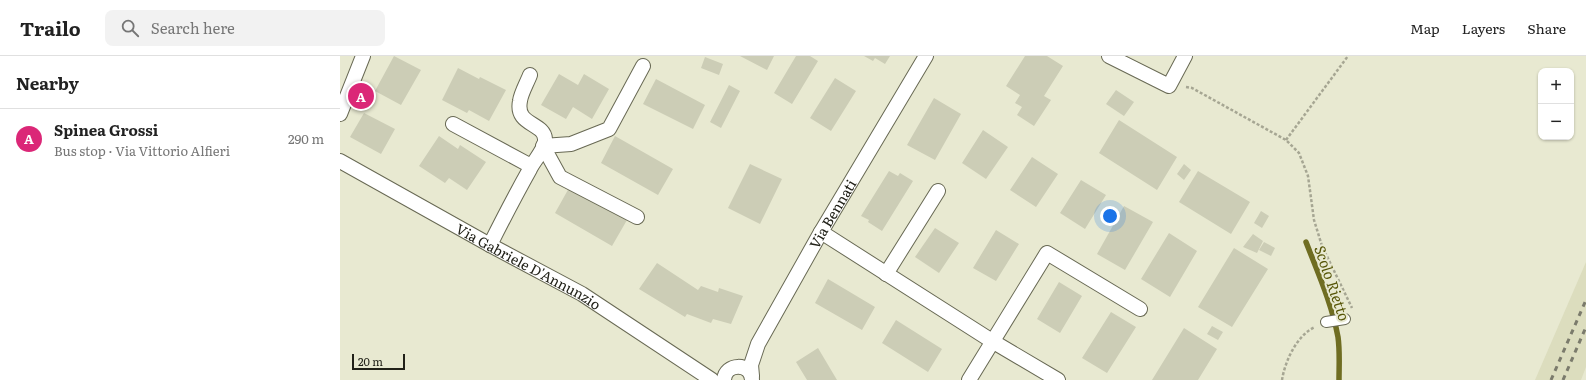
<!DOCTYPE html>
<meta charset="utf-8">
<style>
body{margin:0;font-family:Literata,serif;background:#f2f2f2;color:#222}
.controls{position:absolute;right:12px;top:12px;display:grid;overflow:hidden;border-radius:8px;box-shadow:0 1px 3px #0004}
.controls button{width:36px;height:36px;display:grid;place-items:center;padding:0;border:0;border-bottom:1px solid #e0e0e0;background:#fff;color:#222;font:20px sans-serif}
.scale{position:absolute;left:12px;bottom:10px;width:53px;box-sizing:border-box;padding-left:4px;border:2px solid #212118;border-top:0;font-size:11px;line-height:14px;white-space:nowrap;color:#212118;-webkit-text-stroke:3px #e8e9d1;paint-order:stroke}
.you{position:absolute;left:770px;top:160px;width:14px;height:14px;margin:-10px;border:3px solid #fff;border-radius:50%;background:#1a73e8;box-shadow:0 0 0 6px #1a73e833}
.badge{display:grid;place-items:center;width:26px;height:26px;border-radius:50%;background:#db2777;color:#fff;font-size:13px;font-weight:700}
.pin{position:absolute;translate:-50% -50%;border:2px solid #fff;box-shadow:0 1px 4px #0006}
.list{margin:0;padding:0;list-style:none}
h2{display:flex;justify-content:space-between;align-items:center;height:52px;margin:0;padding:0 16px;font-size:17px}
h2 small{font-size:13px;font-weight:400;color:#767676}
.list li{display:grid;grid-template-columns:26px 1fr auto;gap:12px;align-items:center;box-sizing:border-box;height:60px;padding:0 16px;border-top:1px solid #e0e0e0}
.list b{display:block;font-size:15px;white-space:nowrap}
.list p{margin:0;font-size:13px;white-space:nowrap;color:#767676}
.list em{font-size:13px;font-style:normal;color:#767676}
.icon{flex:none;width:22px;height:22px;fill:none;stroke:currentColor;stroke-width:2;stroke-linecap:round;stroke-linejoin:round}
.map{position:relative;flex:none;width:1246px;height:324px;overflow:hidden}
header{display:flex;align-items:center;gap:24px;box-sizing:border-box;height:56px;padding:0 20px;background:#fff;border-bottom:1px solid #e0e0e0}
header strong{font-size:19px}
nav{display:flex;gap:22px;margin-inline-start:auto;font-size:14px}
.search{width:280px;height:36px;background:#f2f2f2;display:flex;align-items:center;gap:10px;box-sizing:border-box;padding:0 14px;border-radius:8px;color:#767676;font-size:15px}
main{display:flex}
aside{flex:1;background:#fff}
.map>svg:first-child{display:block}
.built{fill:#dcddbe}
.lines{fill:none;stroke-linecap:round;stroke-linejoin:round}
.stream{stroke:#6f6d22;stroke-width:5.5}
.building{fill:#cccdb6}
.pedestrian-casing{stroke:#686954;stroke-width:12}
.minor-casing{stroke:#686954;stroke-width:16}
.path{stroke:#a6a693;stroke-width:2.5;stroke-dasharray:3 2;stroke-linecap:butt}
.pedestrian{stroke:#fff;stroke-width:10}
.minor{stroke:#fff;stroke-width:14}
.rail{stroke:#7b7b6c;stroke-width:3;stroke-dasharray:5 5;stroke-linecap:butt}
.labels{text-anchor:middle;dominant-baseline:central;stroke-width:4;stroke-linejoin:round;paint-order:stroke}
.street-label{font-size:14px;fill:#212118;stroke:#e8e9d1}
.water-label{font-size:15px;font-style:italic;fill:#565507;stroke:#e8e9d1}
</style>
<header>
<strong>Trailo</strong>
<div class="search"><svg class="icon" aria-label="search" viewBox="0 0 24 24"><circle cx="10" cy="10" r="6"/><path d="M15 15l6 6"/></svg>Search here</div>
<nav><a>Map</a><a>Layers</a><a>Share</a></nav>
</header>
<main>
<aside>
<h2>Nearby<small></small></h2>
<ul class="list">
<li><span class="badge">A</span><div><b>Spinea Grossi</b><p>Bus stop · Via Vittorio Alfieri</p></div><em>290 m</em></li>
</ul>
</aside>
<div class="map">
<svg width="1246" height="324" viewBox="0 0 1246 324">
<rect width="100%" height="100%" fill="#e8e9d1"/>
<!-- built -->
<path class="built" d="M 1246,206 L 1246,311 L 1241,324 L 1195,324 Z"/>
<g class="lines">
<!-- stream -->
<path class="stream" d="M 966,186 C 978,217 992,248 998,281 C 1000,295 999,310 999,324"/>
</g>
<!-- building -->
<path class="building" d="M 54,0 L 81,14 L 61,49 L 35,35 Z
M 400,0 L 434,0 L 427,14 Z
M 456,0 L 470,0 L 478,5 L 452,48 L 434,37 Z
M 524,0 L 550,0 L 545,8 L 535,2 L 533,5 Z
M 685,0 L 707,0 L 723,10 L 704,40 L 711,44 L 694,70 L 677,59 L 682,51 L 675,47 L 680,39 L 666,30 Z
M 365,1 L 383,8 L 379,19 L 361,12 Z
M 118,12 L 139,23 L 140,21 L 166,34 L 149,65 L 129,54 L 127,57 L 102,44 Z
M 219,18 L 238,29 L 244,18 L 269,33 L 252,63 L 233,51 L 226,63 L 201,49 Z
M 495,22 L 516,35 L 491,75 L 470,62 Z
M 316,23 L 365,49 L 353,73 L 303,48 Z
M 389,29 L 400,35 L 381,72 L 370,66 Z
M 776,34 L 794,46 L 784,60 L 766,48 Z
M 594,42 L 621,58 L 595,104 L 567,89 Z
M 24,57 L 55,73 L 41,98 L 10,81 Z
M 779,64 L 837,101 L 817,134 L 759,97 Z
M 643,74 L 668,91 L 646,123 L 622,107 Z
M 99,80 L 118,93 L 120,89 L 146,106 L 127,134 L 109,122 L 105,127 L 79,110 Z
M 275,80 L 333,113 L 318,139 L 261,107 Z
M 692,101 L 718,118 L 696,151 L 670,134 Z
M 410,108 L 442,123 L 420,168 L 388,152 Z
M 844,108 L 851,114 L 844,124 L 837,118 Z
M 549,115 L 558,120 L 560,117 L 573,125 L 542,175 L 528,166 L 529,164 L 521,160 Z
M 858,115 L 910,146 L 891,178 L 839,146 Z
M 741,124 L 766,139 L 745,173 L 720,157 Z
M 229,132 L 287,164 L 272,190 L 215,157 Z
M 784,150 L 813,166 L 785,214 L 757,198 Z
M 921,155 L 929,160 L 922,172 L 914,167 Z
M 595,172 L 619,187 L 599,217 L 575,201 Z
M 656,174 L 679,188 L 656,225 L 633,212 Z
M 829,177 L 857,195 L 830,241 L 801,223 Z
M 913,178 L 923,185 L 917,197 L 903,191 Z
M 924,186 L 935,192 L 931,200 L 919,194 Z
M 894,192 L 928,213 L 892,271 L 858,251 Z
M 317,207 L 358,234 L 361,230 L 378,236 L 379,232 L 403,240 L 391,268 L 373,263 L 371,267 L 347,258 L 345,261 L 299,233 Z
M 488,223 L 535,251 L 522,274 L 475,247 Z
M 719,226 L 742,240 L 720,277 L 697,263 Z
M 771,256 L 796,271 L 767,317 L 742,302 Z
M 556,264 L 602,293 L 588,316 L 542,287 Z
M 872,270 L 883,276 L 878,284 L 867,278 Z
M 844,272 L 877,293 L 858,324 L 812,324 Z
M 478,292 L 497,324 L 467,324 L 456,306 Z"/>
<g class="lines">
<defs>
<path id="pedestrian" d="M 986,266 L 1005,263"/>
<g id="minor">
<path d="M 769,0 L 829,30 L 845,0"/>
<path d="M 0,58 L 23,0"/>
<path d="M 113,68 L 191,110"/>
<path id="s1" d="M 0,105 L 150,189 L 242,238 L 372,324"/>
<path d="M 297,161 L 220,121 L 203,90 L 231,88 L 269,73 L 303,10"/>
<path d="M 481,176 L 652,285 L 718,324"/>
<path d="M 150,189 C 163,163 176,138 190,113 C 194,104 206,93 205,83 C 204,66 175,70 180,45 C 181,37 187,27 190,19"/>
<path d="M 546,218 L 598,135"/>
<path id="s2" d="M 412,320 L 411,309 L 418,288 L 481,176 L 586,0"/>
<path d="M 384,324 C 385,307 411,306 412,324"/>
<path d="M 629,324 L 707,197 L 800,253"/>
</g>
</defs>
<!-- pedestrian casing -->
<use href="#pedestrian" class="pedestrian-casing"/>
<!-- minor casing -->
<use href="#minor" class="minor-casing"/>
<!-- path -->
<path class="path" d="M 846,31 L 852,32 L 946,84 L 959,97 L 968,120 L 974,164 L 982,190 L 1012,252
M 946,84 L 1008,0
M 942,324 C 945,305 957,279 975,271"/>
<!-- pedestrian -->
<use href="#pedestrian" class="pedestrian"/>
<!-- minor -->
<use href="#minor" class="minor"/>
<!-- rail -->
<path class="rail" d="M 1211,324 L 1246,244
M 1223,324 L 1246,271"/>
</g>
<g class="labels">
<!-- street labels -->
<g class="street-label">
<text stroke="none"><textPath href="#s2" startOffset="183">Via Bennati</textPath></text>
<text stroke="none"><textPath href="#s1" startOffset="216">Via Gabriele D'Annunzio</textPath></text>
</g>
<!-- water labels -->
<g class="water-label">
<text transform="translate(993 227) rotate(71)">Scolo Rietto</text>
</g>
</g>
</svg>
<div class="controls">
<button>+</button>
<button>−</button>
</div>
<div class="scale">20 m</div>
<div class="you"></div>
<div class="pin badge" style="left:21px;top:40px">A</div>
</div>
</main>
